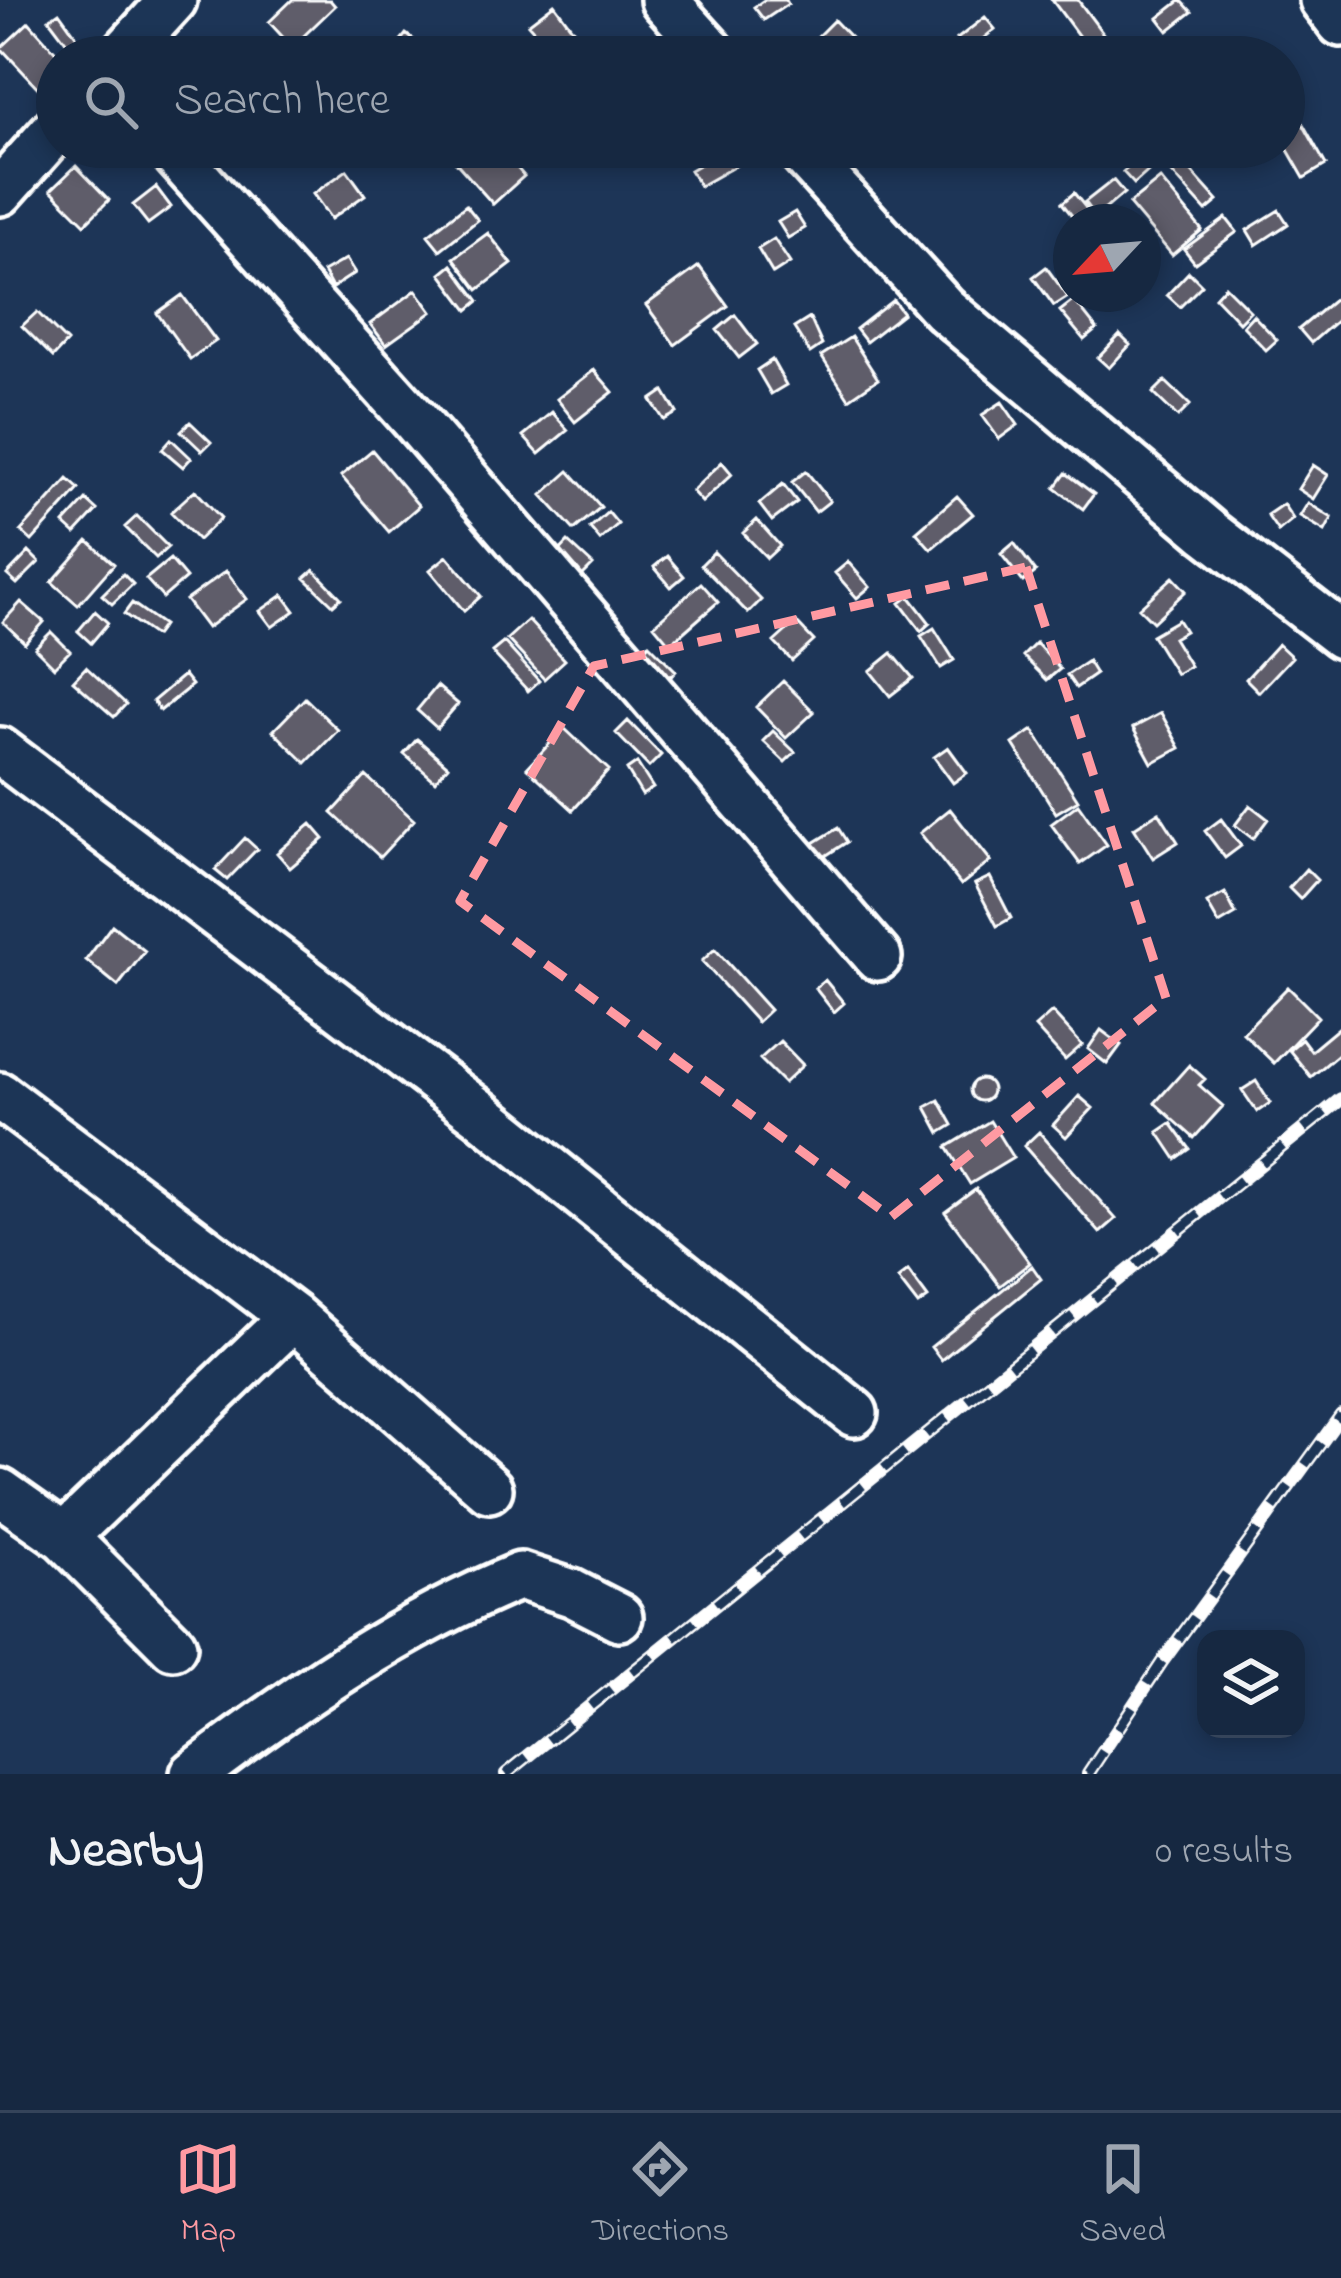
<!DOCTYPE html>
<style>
body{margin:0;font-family:"Indie Flower",sans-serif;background:#23344c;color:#f1f3f6}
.controls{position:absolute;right:36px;bottom:36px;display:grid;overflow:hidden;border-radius:24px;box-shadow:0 6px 18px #0003}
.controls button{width:108px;height:108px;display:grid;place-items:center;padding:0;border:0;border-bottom:3px solid #35445a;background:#162841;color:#f1f3f6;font:60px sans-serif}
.compass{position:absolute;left:1053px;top:204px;width:108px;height:108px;border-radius:50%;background:#162841;box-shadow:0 6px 18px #0003;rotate:244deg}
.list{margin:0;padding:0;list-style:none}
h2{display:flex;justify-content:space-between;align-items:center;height:156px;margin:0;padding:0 48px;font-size:51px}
h2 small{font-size:39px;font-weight:400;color:#9ea6b1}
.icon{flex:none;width:66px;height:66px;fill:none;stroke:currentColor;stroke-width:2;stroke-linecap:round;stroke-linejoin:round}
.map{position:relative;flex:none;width:1341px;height:1774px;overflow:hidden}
.search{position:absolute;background:#162841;box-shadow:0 6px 18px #0003;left:36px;right:36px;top:36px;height:132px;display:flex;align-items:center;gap:30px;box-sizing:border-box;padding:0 42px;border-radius:66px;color:#9ea6b1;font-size:45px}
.sheet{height:336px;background:#162841}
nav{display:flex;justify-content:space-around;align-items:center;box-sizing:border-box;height:168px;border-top:3px solid #35445a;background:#162841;font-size:33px;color:#9ea6b1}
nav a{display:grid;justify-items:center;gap:6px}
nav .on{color:#ff9aa2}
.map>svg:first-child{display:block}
.building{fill:#5f5d6a;stroke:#fff;stroke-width:3}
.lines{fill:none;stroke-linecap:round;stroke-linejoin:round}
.minor-casing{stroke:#fff;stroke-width:54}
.minor{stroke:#1d3557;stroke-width:45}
.rail-casing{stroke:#fff;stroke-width:14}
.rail{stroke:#1d3557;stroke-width:9;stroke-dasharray:27;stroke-linecap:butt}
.marked{fill:none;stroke:#ff9aa2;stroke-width:9;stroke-dasharray:24 15;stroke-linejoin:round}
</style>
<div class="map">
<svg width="1341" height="1774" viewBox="0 0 1341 1774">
<rect width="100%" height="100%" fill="#1d3557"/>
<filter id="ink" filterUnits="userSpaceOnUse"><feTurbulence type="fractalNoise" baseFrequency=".00833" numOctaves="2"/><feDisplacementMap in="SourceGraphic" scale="24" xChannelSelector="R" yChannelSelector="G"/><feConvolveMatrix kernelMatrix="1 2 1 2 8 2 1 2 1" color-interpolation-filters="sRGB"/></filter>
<g filter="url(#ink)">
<!-- building -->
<path class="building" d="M 292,0 L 330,0 L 335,6 L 292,47 L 269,22 Z
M 764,0 L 786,0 L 788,4 L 764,20 L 754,7 Z
M 1052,0 L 1078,0 L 1113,47 L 1094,57 Z
M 1181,0 L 1192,12 L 1168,31 L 1158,18 Z
M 554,4 L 580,39 L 557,57 L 528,24 Z
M 59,12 L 79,40 L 70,47 L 49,19 Z
M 985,17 L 995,29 L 967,52 L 957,39 Z
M 834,20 L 855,42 L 840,57 L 817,37 Z
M 29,22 L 60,57 L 57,71 L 38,88 L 1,48 Z
M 406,34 L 434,55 L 433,57 L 404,57 L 394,49 Z
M 1294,108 L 1326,165 L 1304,178 L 1284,143 L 1284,114 Z
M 464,147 L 499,147 L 524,176 L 493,204 L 452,158 Z
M 730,147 L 736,147 L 744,161 L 700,186 L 690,170 Z
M 1152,147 L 1164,157 L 1134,184 L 1123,172 Z
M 1175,153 L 1218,201 L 1206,211 L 1163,163 Z
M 76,166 L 109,200 L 85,224 L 51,190 Z
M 347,170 L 365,195 L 331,219 L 313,194 Z
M 1160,179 L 1202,230 L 1172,255 L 1129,204 Z
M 1113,180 L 1124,193 L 1096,217 L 1085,202 Z
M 156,187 L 171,207 L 148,224 L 133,205 Z
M 1074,193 L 1094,218 L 1089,222 L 1077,222 L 1062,203 Z
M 466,205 L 478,220 L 440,250 L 428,235 Z
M 1279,210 L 1288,224 L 1256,245 L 1247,230 Z
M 795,212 L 805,228 L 788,238 L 778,222 Z
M 1226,218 L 1237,232 L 1195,263 L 1184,249 Z
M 488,233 L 512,264 L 478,290 L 454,258 Z
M 774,239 L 790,263 L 773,274 L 758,249 Z
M 346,259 L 355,273 L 332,288 L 323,272 Z
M 452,265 L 479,301 L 468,310 L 441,274 Z
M 699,266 L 728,306 L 675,345 L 646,305 Z
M 1046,267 L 1068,297 L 1054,306 L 1033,277 Z
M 1189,272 L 1202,285 L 1180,307 L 1167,295 Z
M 1225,286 L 1250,311 L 1239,322 L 1215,297 Z
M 416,290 L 432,312 L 386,345 L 370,324 Z
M 1341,294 L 1341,317 L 1311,343 L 1299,329 Z
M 182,295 L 216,341 L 190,359 L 157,313 Z
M 893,300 L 903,313 L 866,342 L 856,329 Z
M 1074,300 L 1097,329 L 1084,340 L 1060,311 Z
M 37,312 L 67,342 L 53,357 L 22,326 Z
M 735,315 L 757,344 L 739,358 L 717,330 Z
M 1253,315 L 1277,340 L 1266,350 L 1243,326 Z
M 810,318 L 822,345 L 810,353 L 794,328 Z
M 1120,335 L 1130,345 L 1109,368 L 1098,358 Z
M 851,337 L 878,379 L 849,399 L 821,356 Z
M 772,360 L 786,385 L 771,394 L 757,370 Z
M 594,370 L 613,392 L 575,422 L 557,399 Z
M 1165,381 L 1190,405 L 1178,417 L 1153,393 Z
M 664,391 L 677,413 L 664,420 L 651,400 Z
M 1002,402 L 1018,425 L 999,439 L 982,415 Z
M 552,412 L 568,430 L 539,454 L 523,436 Z
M 190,422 L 211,442 L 202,451 L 181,431 Z
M 171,439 L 191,458 L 183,467 L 162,449 Z
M 372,450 L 419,506 L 389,532 L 341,476 Z
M 722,462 L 732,474 L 702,502 L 692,491 Z
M 1313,465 L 1328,475 L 1313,499 L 1298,489 Z
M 569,471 L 601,507 L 574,530 L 542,495 Z
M 806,471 L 830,501 L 816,512 L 792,482 Z
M 1066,473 L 1094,494 L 1083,509 L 1055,488 Z
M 68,479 L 79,489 L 32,541 L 21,531 Z
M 783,484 L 797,502 L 772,521 L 759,504 Z
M 195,490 L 221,518 L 198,540 L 171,512 Z
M 957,496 L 973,514 L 931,549 L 916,532 Z
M 86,500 L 97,510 L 75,534 L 64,524 Z
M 1308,503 L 1332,518 L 1325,531 L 1300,516 Z
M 1283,504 L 1293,519 L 1278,531 L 1267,515 Z
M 608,512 L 618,524 L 600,540 L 590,528 Z
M 137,516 L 168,547 L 156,558 L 125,527 Z
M 757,520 L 780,546 L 767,558 L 743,533 Z
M 88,541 L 114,564 L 78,605 L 52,582 Z
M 568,542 L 593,565 L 579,579 L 555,556 Z
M 1014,543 L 1036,572 L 1023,582 L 1001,554 Z
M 29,552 L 39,562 L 17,584 L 7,575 Z
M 714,552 L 761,600 L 748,613 L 701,565 Z
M 447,556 L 481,596 L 464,611 L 430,570 Z
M 667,556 L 684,576 L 671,587 L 654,567 Z
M 170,559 L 186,578 L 163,598 L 146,579 Z
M 848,562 L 870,587 L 857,598 L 835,573 Z
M 314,570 L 341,598 L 333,605 L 305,578 Z
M 226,571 L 247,599 L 207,628 L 186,600 Z
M 123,574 L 133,584 L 112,604 L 102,595 Z
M 1173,577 L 1186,591 L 1153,622 L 1139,608 Z
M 701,583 L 718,602 L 670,644 L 654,625 Z
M 283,595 L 295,611 L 272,627 L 260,611 Z
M 909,596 L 930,623 L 921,631 L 900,603 Z
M 21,602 L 44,622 L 25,643 L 3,622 Z
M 132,603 L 163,625 L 155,636 L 124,614 Z
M 95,611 L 108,623 L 91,643 L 78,631 Z
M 528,620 L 565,660 L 544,679 L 507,639 Z
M 1178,620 L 1185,631 L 1173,638 L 1190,666 L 1176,674 L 1152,635 Z
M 796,622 L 814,641 L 792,661 L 774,642 Z
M 934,628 L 954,660 L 941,668 L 921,636 Z
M 51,632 L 70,651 L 54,667 L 35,648 Z
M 504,642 L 539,681 L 528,691 L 492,652 Z
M 1036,643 L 1060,669 L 1047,680 L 1023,656 Z
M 649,644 L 676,671 L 661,687 L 634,661 Z
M 1278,644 L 1292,657 L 1259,692 L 1246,679 Z
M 892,653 L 913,678 L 890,696 L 870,671 Z
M 1088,661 L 1096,674 L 1076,688 L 1067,675 Z
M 86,667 L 126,704 L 114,717 L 73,681 Z
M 184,675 L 192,685 L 160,711 L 153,701 Z
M 783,681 L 814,712 L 786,738 L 756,707 Z
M 437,686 L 458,704 L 437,728 L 417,710 Z
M 305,698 L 338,730 L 306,763 L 273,731 Z
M 1161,713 L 1180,748 L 1152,763 L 1133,728 Z
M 628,721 L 661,755 L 649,767 L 616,733 Z
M 564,728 L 609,770 L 573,810 L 527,768 Z
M 1033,730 L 1078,800 L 1056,813 L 1013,744 Z
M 773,731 L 795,752 L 785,762 L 763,741 Z
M 417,739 L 448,766 L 435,781 L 404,754 Z
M 948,747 L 967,773 L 953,783 L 934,757 Z
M 637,763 L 653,788 L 642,795 L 627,770 Z
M 366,776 L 414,820 L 380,857 L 332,813 Z
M 1078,804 L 1107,845 L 1080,864 L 1051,824 Z
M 1250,805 L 1268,819 L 1253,839 L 1235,825 Z
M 950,809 L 991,861 L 961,885 L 920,833 Z
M 1159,812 L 1178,842 L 1153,858 L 1134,828 Z
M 1221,819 L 1241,846 L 1225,858 L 1205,831 Z
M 311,824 L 324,839 L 290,868 L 277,853 Z
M 838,828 L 847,842 L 819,860 L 809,846 Z
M 245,838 L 257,849 L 227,880 L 215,870 Z
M 1306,869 L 1317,880 L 1300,899 L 1289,888 Z
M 990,877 L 1011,918 L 997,926 L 975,884 Z
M 1225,893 L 1236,914 L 1219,924 L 1207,903 Z
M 112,925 L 145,951 L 118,986 L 86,960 Z
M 715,949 L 770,1010 L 757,1022 L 702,961 Z
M 825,980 L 844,1003 L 834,1012 L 815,988 Z
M 1288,987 L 1318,1017 L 1274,1063 L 1243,1033 Z
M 1052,1012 L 1082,1045 L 1065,1060 L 1035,1027 Z
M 1341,1026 L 1341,1052 L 1311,1077 L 1289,1050 L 1302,1039 L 1311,1051 Z
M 1101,1030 L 1121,1045 L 1107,1064 L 1088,1049 Z
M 780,1041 L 803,1065 L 784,1083 L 760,1059 Z
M 1189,1065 L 1205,1079 L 1199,1085 L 1223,1106 L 1194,1138 L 1155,1103 Z
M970 1090a11 11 0 1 1 22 0a11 11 0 1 1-22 0Z
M 1256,1081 L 1270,1103 L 1257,1112 L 1242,1090 Z
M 1079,1096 L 1093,1108 L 1066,1137 L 1053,1125 Z
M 939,1100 L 953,1125 L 940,1133 L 926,1107 Z
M 990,1121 L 1013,1158 L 970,1184 L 947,1147 Z
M 1171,1123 L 1190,1149 L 1176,1159 L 1158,1132 Z
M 1039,1132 L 1116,1219 L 1100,1233 L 1024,1146 Z
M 976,1189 L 1030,1263 L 1000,1286 L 945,1212 Z
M 1032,1266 L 1041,1279 L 941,1360 L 931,1347 Z
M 908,1271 L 928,1298 L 918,1305 L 898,1279 Z"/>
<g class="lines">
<defs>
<path id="minor" d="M 664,0 L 716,57
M 1323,0 L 1341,23
M 121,57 L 173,0
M 169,147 L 413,418 L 878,957
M 797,147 L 944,309 L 1208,532 L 1341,635
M 0,192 L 57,128
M 0,751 L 480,1113 L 854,1413
M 0,1096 L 293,1317 L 489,1489
M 0,1492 L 64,1537 L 173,1646
M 64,1537 L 293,1317
M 194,1774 C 296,1697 402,1624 520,1576 L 572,1593 L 619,1617"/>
</defs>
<!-- minor casing -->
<use href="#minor" class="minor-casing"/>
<!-- minor -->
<use href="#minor" class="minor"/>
<defs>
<path id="rail" d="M 506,1774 L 1341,1099
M 1088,1774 L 1162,1662 L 1341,1415"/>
</defs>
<!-- rail casing -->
<use href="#rail" class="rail-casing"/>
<!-- rail -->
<use href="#rail" class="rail"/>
</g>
</g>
<!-- marked area -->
<path class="marked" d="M 1026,567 L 1166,998 L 891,1217 L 460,901 L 594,666 Z"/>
</svg>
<div class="controls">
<button><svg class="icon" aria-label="layers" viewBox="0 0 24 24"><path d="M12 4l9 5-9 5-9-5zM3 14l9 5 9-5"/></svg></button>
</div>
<svg class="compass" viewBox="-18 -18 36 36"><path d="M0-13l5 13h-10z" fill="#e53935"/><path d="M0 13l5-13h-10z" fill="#9ea6b1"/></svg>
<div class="search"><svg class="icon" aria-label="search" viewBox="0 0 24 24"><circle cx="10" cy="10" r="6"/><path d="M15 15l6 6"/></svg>Search here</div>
</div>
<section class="sheet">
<h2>Nearby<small>0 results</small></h2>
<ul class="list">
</ul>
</section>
<nav>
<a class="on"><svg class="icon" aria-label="map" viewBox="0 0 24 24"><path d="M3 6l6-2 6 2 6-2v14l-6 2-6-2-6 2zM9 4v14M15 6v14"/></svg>Map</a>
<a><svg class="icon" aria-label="directions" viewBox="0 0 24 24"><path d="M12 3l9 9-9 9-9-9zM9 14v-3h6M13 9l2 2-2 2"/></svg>Directions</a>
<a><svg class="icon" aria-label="saved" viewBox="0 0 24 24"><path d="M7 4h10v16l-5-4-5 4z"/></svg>Saved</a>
</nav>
